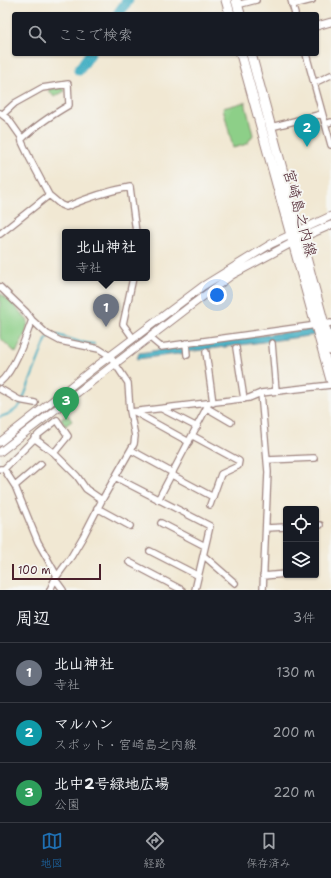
<!DOCTYPE html>
<html lang="ja">
<meta charset="utf-8">
<style>
body{margin:0;font-family:"Shantell Sans","Klee One",sans-serif;background:#242831;color:#f1f3f6}
.controls{position:absolute;right:12px;bottom:12px;display:grid;overflow:hidden;border-radius:4px;box-shadow:0 1px 3px #0004}
.controls button{width:36px;height:36px;display:grid;place-items:center;padding:0;border:0;border-bottom:1px solid #363941;background:#171b24;color:#f1f3f6;font:20px sans-serif}
.scale{position:absolute;left:12px;bottom:10px;width:89px;box-sizing:border-box;padding-left:4px;border:2px solid #4a1f2b;border-top:0;font-size:11px;line-height:14px;white-space:nowrap;color:#4a1f2b;-webkit-text-stroke:3px #f6f6f2;paint-order:stroke}
.you{position:absolute;left:217px;top:295px;width:14px;height:14px;margin:-10px;border:3px solid #fff;border-radius:50%;background:#1a73e8;box-shadow:0 0 0 6px #1a73e833}
.badge{display:grid;place-items:center;width:26px;height:26px;border-radius:50%;background:#1f6fb2;color:#fff;font-size:13px;font-weight:700}
.pin{position:absolute;translate:-50% -33px;filter:drop-shadow(0 1px 2px #0008)}
.pin::after{content:'';position:absolute;top:21px;width:14px;height:12px;background:inherit;clip-path:polygon(0 0,100% 0,50% 100%)}
.popup{position:absolute;left:62px;top:229px;width:88px;height:52px;box-sizing:border-box;display:grid;place-content:center;border-radius:4px;background:#171b24;filter:drop-shadow(0 1px 3px #0005);font-size:13px;white-space:nowrap;color:#9ea1a6}
.popup b{font-size:15px;color:#f1f3f6}
.popup::after{content:'';position:absolute;left:50%;top:100%;margin-left:-8px;border:8px solid transparent;border-top-color:#171b24}
.list{margin:0;padding:0;list-style:none}
h2{display:flex;justify-content:space-between;align-items:center;height:52px;margin:0;padding:0 16px;font-size:17px}
h2 small{font-size:13px;font-weight:400;color:#9ea1a6}
.list li{display:grid;grid-template-columns:26px 1fr auto;gap:12px;align-items:center;box-sizing:border-box;height:60px;padding:0 16px;border-top:1px solid #363941}
.list b{display:block;font-size:15px;white-space:nowrap}
.list p{margin:0;font-size:13px;white-space:nowrap;color:#9ea1a6}
.list em{font-size:13px;font-style:normal;color:#9ea1a6}
.icon{flex:none;width:22px;height:22px;fill:none;stroke:currentColor;stroke-width:2;stroke-linecap:round;stroke-linejoin:round}
.map{position:relative;flex:none;width:331px;height:590px;overflow:hidden}
.search{position:absolute;background:#171b24;box-shadow:0 1px 3px #0004;left:12px;right:12px;top:12px;height:44px;display:flex;align-items:center;gap:10px;box-sizing:border-box;padding:0 14px;border-radius:4px;color:#9ea1a6;font-size:15px}
.sheet{height:232px;background:#171b24}
nav{display:flex;justify-content:space-around;align-items:center;box-sizing:border-box;height:56px;border-top:1px solid #363941;background:#171b24;font-size:11px;color:#9ea1a6}
nav a{display:grid;justify-items:center;gap:2px}
nav .on{color:#1f6fb2}
.map>svg:first-child{display:block}
.green{fill:#8dcf88;stroke:#6c775a}
.water{fill:#43aec2;stroke:#466676}
.lines{fill:none;stroke-linecap:round;stroke-linejoin:round}
.stream{stroke:#43aec2;stroke-width:2}
.river{stroke:#43aec2;stroke-width:11}
.minor-casing{stroke:#9e847f;stroke-width:8}
.tertiary-casing{stroke:#9e847f;stroke-width:9}
.primary-casing{stroke:#9e847f;stroke-width:11}
.minor{stroke:#fff;stroke-width:5.5}
.tertiary{stroke:#fff;stroke-width:7}
.primary{stroke:#fff;stroke-width:9}
.labels{text-anchor:middle;dominant-baseline:central;stroke-width:4;stroke-linejoin:round;paint-order:stroke}
.street-label{font-size:15px;fill:#4a1f2b;stroke:#f6f6f2}
</style>
<div class="map">
<svg width="331" height="590" viewBox="0 0 331 590">
<rect width="100%" height="100%" fill="#f6f6f2"/>
<filter id="ink" filterUnits="userSpaceOnUse"><feTurbulence type="fractalNoise" baseFrequency=".025" numOctaves="2"/><feDisplacementMap in="SourceGraphic" scale="8" xChannelSelector="R" yChannelSelector="G"/><feConvolveMatrix kernelMatrix="1 2 1 2 8 2 1 2 1" color-interpolation-filters="sRGB"/></filter>
<filter id="wash" filterUnits="userSpaceOnUse"><feTurbulence type="fractalNoise" baseFrequency=".012" numOctaves="4" result="noise"/><feDisplacementMap in="SourceGraphic" scale="16" xChannelSelector="R" yChannelSelector="G"/><feGaussianBlur stdDeviation="0.9" result="paint"/><feColorMatrix in="noise" values="0 0 0 0 0 0 0 0 0 0 0 0 0 0 0 0 0 1.4 0 .05"/><feComposite in="paint" operator="in"/></filter>
<g filter="url(#wash)">
<rect width="100%" height="100%" fill="#f1e8d3"/>
<!-- green -->
<path class="green" d="M 62,88 L 65,91 L 54,97 L 48,89 Z
M 245,102 L 253,135 L 247,144 L 233,148 L 223,108 Z
M 0,293 L 13,304 L 28,321 L 26,332 L 16,353 L 0,338 Z
M 68,415 L 72,421 L 65,426 L 61,419 Z"/>
<!-- water -->
<path class="water" d="M 331,326 L 331,333 L 187,352 L 186,346 Z
M 185,346 L 186,353 L 137,359 L 139,353 Z"/>
<g class="lines">
<!-- stream -->
<path class="stream" d="M 53,335 L 58,335 L 80,342 L 94,344
M 0,417 C 9,414 15,412 21,404 L 46,340 L 49,337"/>
<!-- river -->
<path class="river" d="M 118,14 L 128,0
M 79,70 L 90,54"/>
</g>
</g>
<g filter="url(#ink)">
<g class="lines">
<defs>
<path id="minor" d="M 291,0 L 295,14
M 237,5 L 256,0
M 292,5 L 312,0
M 306,54 L 331,145
M 314,83 L 331,75
M 0,113 L 9,120 L 21,137 L 22,142 L 30,159 L 49,195 L 61,205 L 66,207 C 87,198 108,191 130,187 L 136,232
M 3,114 L 15,103 L 42,88 L 68,84 L 69,105 C 52,115 36,125 22,139
M 325,124 L 331,122
M 271,127 L 322,114
M 0,234 L 49,195
M 133,278 L 123,324 L 133,338
M 0,287 L 26,312 L 32,320 L 47,334 L 60,341 L 99,349 L 110,356 L 128,383 L 130,411 L 135,436 L 134,444 L 102,500 L 84,535 L 71,557 L 55,579 L 50,590
M 149,337 L 161,347 L 331,323
M 186,343 L 187,355
M 272,343 L 276,391
M 236,348 L 244,399
M 206,352 L 213,403
M 0,382 C 14,371 26,337 32,320
M 0,389 L 19,400 L 35,403
M 261,393 L 268,472 L 263,590
M 207,408 L 231,422
M 162,409 L 197,427
M 131,412 L 249,398 L 261,393 L 331,385
M 135,412 L 189,442
M 193,436 L 239,461 L 238,466 L 221,474 L 210,505
M 34,438 L 54,453 L 77,476 L 86,489 L 102,500
M 131,450 L 173,473
M 267,460 L 314,458
M 0,469 L 4,469 L 15,486 L 38,542 L 57,576
M 4,469 L 39,434 L 57,420 L 68,436 L 54,453
M 172,475 L 213,497
M 115,477 L 210,526 L 195,590
M 15,486 L 41,464
M 158,500 L 209,403
M 97,508 L 130,526
M 161,523 L 205,546
M 316,525 L 320,525
M 266,528 L 286,527
M 150,551 L 197,575
M 203,555 L 235,583
M 129,562 L 182,590
M 263,576 L 286,574
M 55,579 L 63,590"/>
<path id="tertiary" d="M 317,26 L 331,22
M 0,442 L 98,365 L 203,286 L 271,244 L 331,216
M 0,452 L 193,304 L 232,275 L 301,238 L 331,225"/>
<path id="primary" d="M 226,0 L 230,14
M 236,0 L 240,14
M 241,54 L 331,380
M 251,54 L 331,350"/>
</defs>
<!-- minor casing -->
<use href="#minor" class="minor-casing"/>
<!-- tertiary casing -->
<use href="#tertiary" class="tertiary-casing"/>
<!-- primary casing -->
<use href="#primary" class="primary-casing"/>
<!-- minor -->
<use href="#minor" class="minor"/>
<!-- tertiary -->
<use href="#tertiary" class="tertiary"/>
<!-- primary -->
<use href="#primary" class="primary"/>
</g>
</g>
<g class="labels">
<!-- street labels -->
<g class="street-label">
<text transform="translate(300 213) rotate(75)">宮崎島之内線</text>
</g>
</g>
</svg>
<div class="controls">
<button><svg class="icon" aria-label="locate" viewBox="0 0 24 24"><circle cx="12" cy="12" r="6"/><path d="M12 2v4M12 18v4M2 12h4M18 12h4"/></svg></button>
<button><svg class="icon" aria-label="layers" viewBox="0 0 24 24"><path d="M12 4l9 5-9 5-9-5zM3 14l9 5 9-5"/></svg></button>
</div>
<div class="scale">100 m</div>
<div class="you"></div>
<div class="pin badge" style="left:106px;top:327px;background:#6b7280">1</div>
<div class="popup"><b>北山神社</b>寺社</div>
<div class="pin badge" style="left:307px;top:147px;background:#0f9aa8">2</div>
<div class="pin badge" style="left:66px;top:420px;background:#2e9e5b">3</div>
<div class="search"><svg class="icon" aria-label="search" viewBox="0 0 24 24"><circle cx="10" cy="10" r="6"/><path d="M15 15l6 6"/></svg>ここで検索</div>
</div>
<section class="sheet">
<h2>周辺<small>3件</small></h2>
<ul class="list">
<li><span class="badge" style="background:#6b7280">1</span><div><b>北山神社</b><p>寺社</p></div><em>130 m</em></li>
<li><span class="badge" style="background:#0f9aa8">2</span><div><b>マルハン</b><p>スポット · 宮崎島之内線</p></div><em>200 m</em></li>
<li><span class="badge" style="background:#2e9e5b">3</span><div><b>北中2号緑地広場</b><p>公園</p></div><em>220 m</em></li>
</ul>
</section>
<nav>
<a class="on"><svg class="icon" aria-label="map" viewBox="0 0 24 24"><path d="M3 6l6-2 6 2 6-2v14l-6 2-6-2-6 2zM9 4v14M15 6v14"/></svg>地図</a>
<a><svg class="icon" aria-label="directions" viewBox="0 0 24 24"><path d="M12 3l9 9-9 9-9-9zM9 14v-3h6M13 9l2 2-2 2"/></svg>経路</a>
<a><svg class="icon" aria-label="saved" viewBox="0 0 24 24"><path d="M7 4h10v16l-5-4-5 4z"/></svg>保存済み</a>
</nav>
